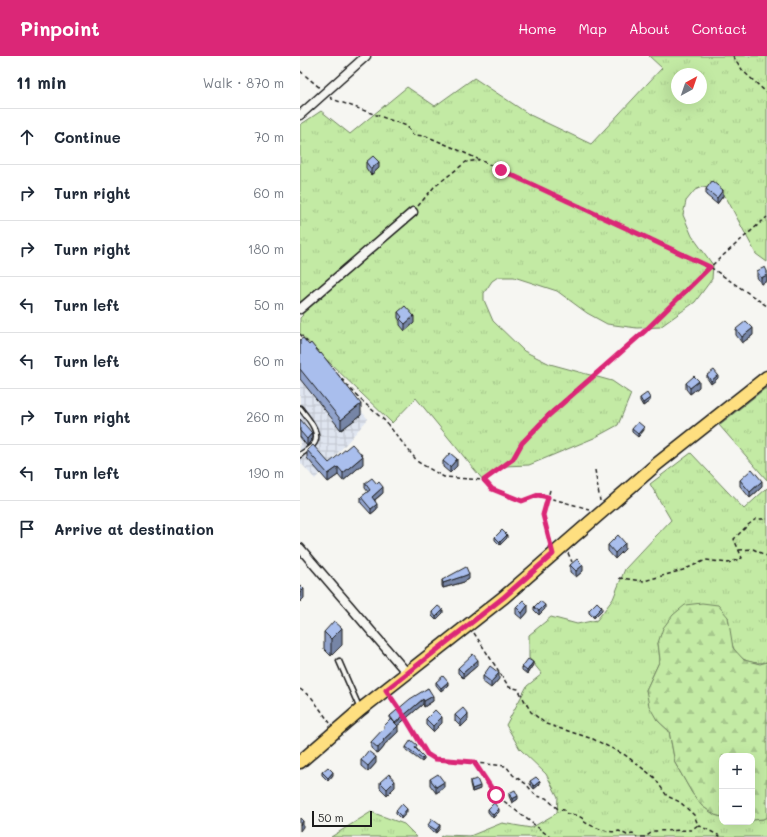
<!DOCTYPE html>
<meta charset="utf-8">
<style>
body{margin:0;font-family:Mali,sans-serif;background:#f6f6f7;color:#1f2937}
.controls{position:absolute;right:12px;bottom:12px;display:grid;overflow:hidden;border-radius:8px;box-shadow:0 4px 16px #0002}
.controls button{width:36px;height:36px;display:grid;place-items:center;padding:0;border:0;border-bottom:1px solid #e0e1e3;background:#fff;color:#1f2937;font:20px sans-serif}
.compass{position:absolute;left:371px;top:12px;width:36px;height:36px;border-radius:50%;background:#fff;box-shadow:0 4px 16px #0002;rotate:40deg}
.scale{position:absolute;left:12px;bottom:10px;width:60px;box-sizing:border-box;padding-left:4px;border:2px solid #1c1c1c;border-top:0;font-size:11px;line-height:14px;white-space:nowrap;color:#1c1c1c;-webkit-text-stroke:3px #f6f6f2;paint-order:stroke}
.stop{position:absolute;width:12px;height:12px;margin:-9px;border:3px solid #db2777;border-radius:50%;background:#fff}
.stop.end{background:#db2777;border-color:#fff;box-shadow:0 1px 4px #0008}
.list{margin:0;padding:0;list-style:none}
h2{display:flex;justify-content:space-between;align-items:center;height:52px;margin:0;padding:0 16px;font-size:17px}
h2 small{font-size:13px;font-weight:400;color:#747a83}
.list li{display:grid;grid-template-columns:26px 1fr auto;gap:12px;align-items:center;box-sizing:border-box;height:56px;padding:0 16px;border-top:1px solid #e0e1e3}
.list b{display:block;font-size:15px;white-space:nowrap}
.list em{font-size:13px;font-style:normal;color:#747a83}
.icon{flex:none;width:22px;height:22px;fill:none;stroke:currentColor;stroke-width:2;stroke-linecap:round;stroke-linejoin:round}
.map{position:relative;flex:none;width:467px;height:781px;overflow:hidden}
header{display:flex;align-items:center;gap:24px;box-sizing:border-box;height:56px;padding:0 20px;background:#db2777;color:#fff}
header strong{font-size:19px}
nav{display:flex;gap:22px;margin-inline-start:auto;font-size:14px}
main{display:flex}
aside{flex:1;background:#fff}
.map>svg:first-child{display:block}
.industrial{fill:url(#industrial-grid)}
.grass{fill:url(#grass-tufts);stroke:#708360;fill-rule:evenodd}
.forest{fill:url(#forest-firs);stroke:#708360}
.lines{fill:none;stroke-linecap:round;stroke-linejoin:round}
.service-casing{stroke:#1c1c1c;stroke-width:7}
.minor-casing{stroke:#1c1c1c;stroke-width:11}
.primary-casing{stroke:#1c1c1c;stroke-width:15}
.path{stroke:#1c1c1c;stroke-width:1.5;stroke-dasharray:4 3;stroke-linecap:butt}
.service{stroke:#f6f6f2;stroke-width:4}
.minor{stroke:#f6f6f2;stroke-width:8}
.primary{stroke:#fedf80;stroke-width:12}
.wall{fill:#91a3cc;stroke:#1c1c1c}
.shaded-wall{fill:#7685a6;stroke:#1c1c1c}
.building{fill:#a9beed;stroke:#1c1c1c}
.route{stroke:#db2777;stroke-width:5}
</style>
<header>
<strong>Pinpoint</strong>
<nav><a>Home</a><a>Map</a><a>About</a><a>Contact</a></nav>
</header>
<main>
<aside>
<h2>11 min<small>Walk · 870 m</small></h2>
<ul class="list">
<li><svg class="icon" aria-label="ahead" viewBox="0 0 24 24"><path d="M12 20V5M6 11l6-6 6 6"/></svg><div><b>Continue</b></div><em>70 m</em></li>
<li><svg class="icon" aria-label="right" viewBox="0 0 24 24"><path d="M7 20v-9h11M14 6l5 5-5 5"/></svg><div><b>Turn right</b></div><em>60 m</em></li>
<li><svg class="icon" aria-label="right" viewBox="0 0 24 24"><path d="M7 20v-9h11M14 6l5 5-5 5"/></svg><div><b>Turn right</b></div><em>180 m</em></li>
<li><svg class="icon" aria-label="left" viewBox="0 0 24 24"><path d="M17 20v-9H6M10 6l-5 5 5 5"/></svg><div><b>Turn left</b></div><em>50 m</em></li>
<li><svg class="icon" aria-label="left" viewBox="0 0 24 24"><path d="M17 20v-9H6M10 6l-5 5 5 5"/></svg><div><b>Turn left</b></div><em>60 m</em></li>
<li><svg class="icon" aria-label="right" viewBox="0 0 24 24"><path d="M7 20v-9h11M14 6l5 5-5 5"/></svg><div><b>Turn right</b></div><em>260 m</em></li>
<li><svg class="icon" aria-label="left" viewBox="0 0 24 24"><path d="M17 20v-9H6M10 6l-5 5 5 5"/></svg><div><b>Turn left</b></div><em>190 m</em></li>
<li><svg class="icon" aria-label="arrive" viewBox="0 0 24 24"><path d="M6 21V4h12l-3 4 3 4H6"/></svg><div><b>Arrive at destination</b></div></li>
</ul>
</aside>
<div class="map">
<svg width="467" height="781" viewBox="0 0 467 781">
<defs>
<pattern id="industrial-grid" width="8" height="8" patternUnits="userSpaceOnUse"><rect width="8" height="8" fill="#dfe5f0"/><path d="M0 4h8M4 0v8" fill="none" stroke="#bfc4cd"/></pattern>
<pattern id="grass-tufts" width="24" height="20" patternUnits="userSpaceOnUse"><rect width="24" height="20" fill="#c3eaa4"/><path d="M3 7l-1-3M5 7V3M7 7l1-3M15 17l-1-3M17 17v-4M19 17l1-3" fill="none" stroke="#a7c88d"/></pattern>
<pattern id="forest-firs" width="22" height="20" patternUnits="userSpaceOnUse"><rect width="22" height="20" fill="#c3eaa4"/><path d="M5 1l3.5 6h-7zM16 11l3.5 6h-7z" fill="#a7c88d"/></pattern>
</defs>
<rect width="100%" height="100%" fill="#f6f6f2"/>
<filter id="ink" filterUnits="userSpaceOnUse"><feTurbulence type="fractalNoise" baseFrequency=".025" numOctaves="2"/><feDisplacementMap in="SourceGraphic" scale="8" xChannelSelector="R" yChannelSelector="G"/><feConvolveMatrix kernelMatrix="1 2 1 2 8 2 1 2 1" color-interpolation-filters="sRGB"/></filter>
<g filter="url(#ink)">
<!-- industrial -->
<path class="industrial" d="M 0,284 L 68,363 L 15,423 L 0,406 Z"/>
<!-- grass -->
<path class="grass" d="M 349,0 L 467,0 L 467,206 L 456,198 L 427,143 L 416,133 L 402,131 L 395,134 L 386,145 L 383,159 L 392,180 L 413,209 L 412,223 L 395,246 L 360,271 L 337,272 L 307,268 L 287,257 L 257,235 L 214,221 L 198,221 L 192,225 L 184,237 L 184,244 L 193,265 L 224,295 L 250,308 L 312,325 L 331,338 L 318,369 L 294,382 L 229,409 L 204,410 L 183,424 L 116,342 L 92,367 L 0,278 L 0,262 L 3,259 L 0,256 L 0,69 L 21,55 L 50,78 L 107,31 L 135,50 L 174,22 L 230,59 L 291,88 L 362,12 ZM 377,18 L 401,18 L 401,42 L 377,42 Z
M 467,331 L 467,424 L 419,369 Z
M 391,397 L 444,453 L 467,432 L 467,606 C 454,609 440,605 434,593 C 430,586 429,569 428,561 L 358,587 L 360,604 L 346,634 L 357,664 L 369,675 L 375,707 L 392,737 L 402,750 L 415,759 L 422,761 L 422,766 L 452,766 L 452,764 L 463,763 L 467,761 L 467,781 L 140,781 L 144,779 L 170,780 L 202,767 L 231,772 L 257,757 L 258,741 L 246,718 L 220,693 L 206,669 L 227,630 L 242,618 L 229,602 L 229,579 L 251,561 L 277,568 L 297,564 L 313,543 L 325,513 L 371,464 L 350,428 Z
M 71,756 L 104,768 L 117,781 L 31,781 Z"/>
<!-- forest -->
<path class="forest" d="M 402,547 L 418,549 L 428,561 L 433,592 L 444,604 L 460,608 L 467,606 L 467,761 L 463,763 L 452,764 L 452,700 L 422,700 L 422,761 L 415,759 L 402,750 L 392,737 L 375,707 L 369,675 L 357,664 L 349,650 L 346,634 L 360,604 L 358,587 L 363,572 L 373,559 L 385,549 Z"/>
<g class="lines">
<defs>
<path id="service" d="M 0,352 C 7,361 23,378 13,389 C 9,394 4,395 0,399
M 39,605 L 60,653"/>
<path id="minor" d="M 0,59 L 66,0
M 0,253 L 113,156
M 0,492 L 107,617"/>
<path id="primary" d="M 0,706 L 60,654 L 204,541 L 357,408 L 467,321"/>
</defs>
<!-- service casing -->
<use href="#service" class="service-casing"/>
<!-- minor casing -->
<use href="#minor" class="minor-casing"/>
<!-- primary casing -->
<use href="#primary" class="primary-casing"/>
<!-- path -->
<path class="path" d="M 433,0 L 443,15 L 467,37
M 0,15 L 20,32
M 30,41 L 32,43 L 107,70 L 113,79 L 126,80 L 154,92 L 410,211 L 467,250
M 118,150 L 134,131 L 166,106 L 179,104
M 0,278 L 10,289
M 37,318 L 61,344 L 85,365 L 118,406 L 144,421 L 183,424 L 192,433 L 222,445 L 238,439 L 289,453
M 295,414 L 300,445
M 184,424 L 213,403 L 222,387 L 248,359 L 346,274 L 410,211 L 467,161
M 250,434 L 243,459 L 250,488
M 439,494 L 453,493 L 467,500
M 268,497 L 272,506
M 319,522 L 344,525 L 383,514 L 406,504 L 428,507 L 442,502 L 434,483 L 448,469 L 456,463 L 467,463
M 174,577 L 209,631 L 218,633 L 231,656 L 246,668 L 293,683 L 325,699 L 354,721 L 367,740 L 380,746 L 394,759 L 398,769 L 422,781
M 0,633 L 12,642 L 30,667
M 91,642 L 99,653
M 105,661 L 127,698 L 135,703 L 206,710 L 213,719 L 226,728 L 236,740 L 246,742 L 258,753 L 264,754 L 267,758 C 271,758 278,759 282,762 C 285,765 283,765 286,767 C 294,771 310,778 319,775 L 327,779 L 333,778 L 337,781
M 174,707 L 196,739 L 250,781
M 341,781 L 345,781 L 354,775 L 391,774 L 398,769"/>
<!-- service -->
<use href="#service" class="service"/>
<!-- minor -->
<use href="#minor" class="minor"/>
<!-- primary -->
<use href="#primary" class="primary"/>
</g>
<!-- wall -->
<path class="wall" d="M 66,106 L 79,112 L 71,119 L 66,112 Z
M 406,133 L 423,140 L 417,148 L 406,139 Z
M 457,215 L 467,215 L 467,225 L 461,228 L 457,221 Z
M 98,256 L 114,267 L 105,275 L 100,269 L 100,265 L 98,262 Z
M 436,273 L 453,279 L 442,287 L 436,279 Z
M 0,284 L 61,359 L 41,374 L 0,323 Z
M 407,319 L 418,322 L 411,328 L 407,322 Z
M 386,327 L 399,331 L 390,338 L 386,333 Z
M 340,342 L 350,345 L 343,350 L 340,345 Z
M 0,363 L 12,383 L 7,390 L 0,381 Z
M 332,373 L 344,374 L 338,381 L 332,376 Z
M 7,394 L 29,407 L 63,408 L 43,425 L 38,419 L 28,426 L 7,402 Z
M 143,405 L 157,410 L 150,417 L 143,411 Z
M 440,424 L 462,431 L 450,442 L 440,430 Z
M 65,427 L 83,437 L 75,444 L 77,453 L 71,458 L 61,447 L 61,441 L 68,436 L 65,432 Z
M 195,481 L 207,482 L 200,489 L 195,484 Z
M 308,489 L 325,493 L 315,503 L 308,495 Z
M 270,509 L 283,515 L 276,521 L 270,516 Z
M 169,523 L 164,526 L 143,532 L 142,530 L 142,524 Z
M 216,551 L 228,556 L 222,563 L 216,558 Z
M 234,551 L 245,553 L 239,559 L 234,554 Z
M 289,554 L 302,554 L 294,562 L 289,557 Z
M 132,556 L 143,557 L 136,564 L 132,560 Z
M 24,576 L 42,589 L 31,600 L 24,593 Z
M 178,609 L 163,622 L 158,617 L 158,612 Z
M 233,609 L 227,618 L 222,614 L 222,611 Z
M 183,620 L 199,623 L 191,632 L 183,626 Z
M 136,626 L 148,629 L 141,635 L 136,629 Z
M 128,632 L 133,645 L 124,651 L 123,648 L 97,670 L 98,676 L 84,689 L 84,691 L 78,698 L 71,692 L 71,686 L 84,673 L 84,670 L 90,664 L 90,660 Z
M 155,659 L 168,664 L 161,671 L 155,665 Z
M 126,663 L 142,667 L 133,676 L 126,669 Z
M 106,691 L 117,692 L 117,693 L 124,704 L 122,706 L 106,694 Z
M 61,704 L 76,707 L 68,716 L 61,710 Z
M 22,716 L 33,719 L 28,725 L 22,719 Z
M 130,723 L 144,732 L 136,737 L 130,729 Z
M 170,725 L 180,733 L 172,736 L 170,728 Z
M 230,725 L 240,728 L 234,733 L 230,728 Z
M 80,726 L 95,731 L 87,739 L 80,732 Z
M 209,737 L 218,743 L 212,747 L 209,740 Z
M 188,753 L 199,756 L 193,762 L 188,756 Z
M 96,755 L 107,756 L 101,763 L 96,758 Z
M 128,769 L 140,772 L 136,777 L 128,772 Z"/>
<!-- shaded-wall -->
<path class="shaded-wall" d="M 79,106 L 79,112 L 71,119 L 71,113 Z
M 423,134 L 423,140 L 417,148 L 417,142 Z
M 467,219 L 467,225 L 461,228 L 461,222 Z
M 114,260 L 114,267 L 105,275 L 105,268 Z
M 453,272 L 453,279 L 442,287 L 442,281 Z
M 418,319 L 418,322 L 411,328 L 411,325 Z
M 399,325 L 399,331 L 390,338 L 390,332 Z
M 350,342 L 350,345 L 343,350 L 343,347 Z
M 61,348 L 61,359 L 41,374 L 41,364 Z
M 344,371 L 344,374 L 338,381 L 338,378 Z
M 12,377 L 12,383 L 7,390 L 7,383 Z
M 63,400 L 63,408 L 43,425 L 43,417 Z
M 157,403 L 157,410 L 150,417 L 150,411 Z
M 38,411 L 38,419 L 28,426 L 28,418 Z
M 462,425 L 462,431 L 450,442 L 450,436 Z
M 83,431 L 83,437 L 72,446 L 72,441 Z
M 77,448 L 77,453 L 71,458 L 71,453 Z
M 207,479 L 207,482 L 200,489 L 200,486 Z
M 325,487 L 325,493 L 315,503 L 315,497 Z
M 283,509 L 283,515 L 276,521 L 276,515 Z
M 169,518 L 169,523 L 164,526 L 143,532 L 143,527 Z
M 4,533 L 4,542 L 0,546 L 0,537 Z
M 228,549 L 228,556 L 222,563 L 222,557 Z
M 245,549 L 245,553 L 239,559 L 239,555 Z
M 302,551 L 302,554 L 294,562 L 294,559 Z
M 143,554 L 143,557 L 136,564 L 136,561 Z
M 42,572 L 42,589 L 31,600 L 31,583 Z
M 178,604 L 178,609 L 163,622 L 163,617 Z
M 233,606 L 233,609 L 227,618 L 227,615 Z
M 199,617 L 199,623 L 191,632 L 191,626 Z
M 148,626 L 148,629 L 141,635 L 141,632 Z
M 133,640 L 133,645 L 124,651 L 124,645 Z
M 123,643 L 123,648 L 95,672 L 95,667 Z
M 168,658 L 168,664 L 161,671 L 161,665 Z
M 142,661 L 142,667 L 133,676 L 133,670 Z
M 98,670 L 98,676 L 84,689 L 84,691 L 78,698 L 78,692 L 83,684 Z
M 76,701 L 76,707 L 68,716 L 68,710 Z
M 124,701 L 124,704 L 122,706 L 122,703 Z
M 33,716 L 33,719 L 28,725 L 28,722 Z
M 95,725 L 95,731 L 87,739 L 87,733 Z
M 240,725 L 240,728 L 234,733 L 234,730 Z
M 144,726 L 144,732 L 136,737 L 136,731 Z
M 180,730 L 180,733 L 172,736 L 172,733 Z
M 218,740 L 218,743 L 212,747 L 212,743 Z
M 107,753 L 107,756 L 101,763 L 101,760 Z
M 199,753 L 199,756 L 193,762 L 193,759 Z
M 3,765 L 3,771 L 0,775 L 0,769 Z
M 140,769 L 140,772 L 136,777 L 136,774 Z"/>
<!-- building -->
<path class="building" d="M 73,100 L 79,106 L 71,113 L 66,106 Z
M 412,125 L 423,134 L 417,142 L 406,133 Z
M 465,211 L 467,215 L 467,219 L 461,222 L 457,215 Z
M 105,250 L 114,260 L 105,268 L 100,263 L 102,261 L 98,256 Z
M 446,265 L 453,272 L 442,281 L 436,273 Z
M 3,282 L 9,289 L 11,287 L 20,298 L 21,297 L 61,348 L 41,364 L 0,313 L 0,284 Z
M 414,314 L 418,319 L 411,325 L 407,319 Z
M 394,320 L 399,325 L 390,332 L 386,327 Z
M 347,337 L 350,342 L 343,347 L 340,342 Z
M 0,363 L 12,377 L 7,383 L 0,375 Z
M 338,366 L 344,371 L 338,378 L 332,373 Z
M 52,388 L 63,400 L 43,417 L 38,411 L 28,418 L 7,394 L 13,389 L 29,407 Z
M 150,397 L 157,403 L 150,411 L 143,405 Z
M 452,413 L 462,425 L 450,436 L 440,424 Z
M 72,422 L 77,428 L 79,426 L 83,431 L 72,441 L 77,448 L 71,453 L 61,441 L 70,434 L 65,427 Z
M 202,474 L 207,479 L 200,486 L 195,481 Z
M 318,479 L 325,487 L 315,497 L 308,489 Z
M 277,503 L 283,509 L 276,515 L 270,509 Z
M 166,511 L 169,518 L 164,520 L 143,527 L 142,524 Z
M 0,529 L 4,533 L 0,537 Z
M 223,544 L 228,549 L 222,557 L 216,551 Z
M 240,545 L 245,549 L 239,555 L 234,551 Z
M 297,546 L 302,551 L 294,559 L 289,554 Z
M 138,550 L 143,554 L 136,561 L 132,556 Z
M 34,565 L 42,572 L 31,583 L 24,576 Z
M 173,598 L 178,604 L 163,617 L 158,612 Z
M 228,603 L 233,606 L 227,615 L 222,611 Z
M 190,610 L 199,617 L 191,626 L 183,620 Z
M 143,620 L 148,626 L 141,632 L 136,626 Z
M 128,632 L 133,640 L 124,645 L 123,643 L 95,667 L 90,660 L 110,643 Z
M 163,652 L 168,658 L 161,665 L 155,659 Z
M 135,654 L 142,661 L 133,670 L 126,663 Z
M 91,663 L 98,670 L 83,684 L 84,685 L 78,692 L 71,686 L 85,671 L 84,670 Z
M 111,684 L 117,689 L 115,692 L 124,701 L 122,703 L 106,691 Z
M 68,695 L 76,701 L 68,710 L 61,704 Z
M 28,711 L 33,716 L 28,722 L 22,716 Z
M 89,718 L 95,725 L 87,733 L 80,726 Z
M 138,718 L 144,726 L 136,731 L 130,723 Z
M 236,721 L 240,725 L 234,730 L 230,725 Z
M 177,723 L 180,730 L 172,733 L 170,725 Z
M 215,734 L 218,740 L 212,743 L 209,737 Z
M 194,747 L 199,753 L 193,759 L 188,753 Z
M 102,748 L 107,753 L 101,760 L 96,755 Z
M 0,762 L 3,765 L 0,769 Z
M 132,763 L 140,769 L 136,774 L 128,769 Z"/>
</g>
<g class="lines" filter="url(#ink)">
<!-- route -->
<path class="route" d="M 196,739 L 174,706 L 135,703 L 127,698 L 106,663 L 86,634 L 204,541 L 253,498 L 243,459 L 248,441 L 238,439 L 222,445 L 192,433 L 184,424 L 213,403 L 222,387 L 248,360 L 346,274 L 410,211 L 201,114"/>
</g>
</svg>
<div class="controls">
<button>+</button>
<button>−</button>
</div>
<svg class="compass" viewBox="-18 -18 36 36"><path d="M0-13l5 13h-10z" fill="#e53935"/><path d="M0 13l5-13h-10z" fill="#747a83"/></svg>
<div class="scale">50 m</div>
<div class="stop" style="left:196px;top:739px"></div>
<div class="stop end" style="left:201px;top:114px"></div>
</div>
</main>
